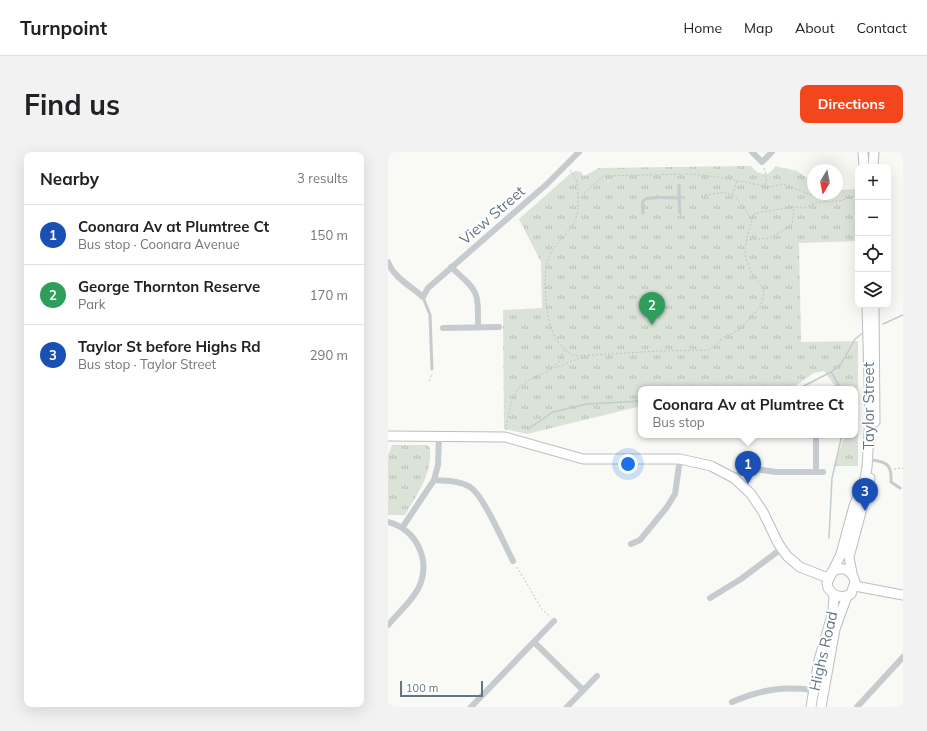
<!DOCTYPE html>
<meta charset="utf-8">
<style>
body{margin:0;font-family:Mulish,sans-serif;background:#f2f2f2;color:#202124}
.controls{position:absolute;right:12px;top:12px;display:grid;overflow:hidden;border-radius:8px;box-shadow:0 4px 16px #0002}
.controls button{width:36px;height:36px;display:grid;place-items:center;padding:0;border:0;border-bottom:1px solid #e0e0e0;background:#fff;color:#202124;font:20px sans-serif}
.compass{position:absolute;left:419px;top:12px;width:36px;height:36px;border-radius:50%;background:#fff;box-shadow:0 4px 16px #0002;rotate:190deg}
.scale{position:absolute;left:12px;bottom:10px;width:83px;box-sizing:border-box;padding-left:4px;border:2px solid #617684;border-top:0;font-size:11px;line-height:14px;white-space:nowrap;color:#617684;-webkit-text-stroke:3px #fff;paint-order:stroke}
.you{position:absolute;left:240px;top:312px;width:14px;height:14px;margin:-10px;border:3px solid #fff;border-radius:50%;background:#1a73e8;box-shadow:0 0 0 6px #1a73e833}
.badge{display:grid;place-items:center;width:26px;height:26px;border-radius:50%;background:#f4461c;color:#fff;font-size:13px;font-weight:700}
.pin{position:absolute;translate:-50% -33px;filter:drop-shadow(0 1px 2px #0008)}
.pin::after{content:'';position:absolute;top:21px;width:14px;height:12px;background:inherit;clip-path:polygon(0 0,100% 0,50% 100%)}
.popup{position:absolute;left:250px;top:234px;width:220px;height:52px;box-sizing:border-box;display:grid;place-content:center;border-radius:8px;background:#fff;filter:drop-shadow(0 1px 3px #0005);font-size:13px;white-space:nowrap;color:#757577}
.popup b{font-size:15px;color:#202124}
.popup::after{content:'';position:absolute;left:50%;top:100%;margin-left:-8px;border:8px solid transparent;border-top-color:#fff}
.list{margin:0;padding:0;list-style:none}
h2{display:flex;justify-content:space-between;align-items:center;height:52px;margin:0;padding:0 16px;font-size:17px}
h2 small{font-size:13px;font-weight:400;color:#757577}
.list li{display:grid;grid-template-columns:26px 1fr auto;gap:12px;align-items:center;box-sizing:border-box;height:60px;padding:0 16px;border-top:1px solid #e0e0e0}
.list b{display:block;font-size:15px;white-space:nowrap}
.list p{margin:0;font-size:13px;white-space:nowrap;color:#757577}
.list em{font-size:13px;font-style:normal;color:#757577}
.icon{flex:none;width:22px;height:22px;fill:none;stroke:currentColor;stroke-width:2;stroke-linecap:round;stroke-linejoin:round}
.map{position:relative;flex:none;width:515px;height:555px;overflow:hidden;border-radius:8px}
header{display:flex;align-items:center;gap:24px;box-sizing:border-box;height:56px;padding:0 20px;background:#fff;border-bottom:1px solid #e0e0e0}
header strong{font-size:19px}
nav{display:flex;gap:22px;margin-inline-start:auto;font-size:14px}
.intro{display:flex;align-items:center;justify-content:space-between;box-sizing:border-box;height:96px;padding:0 24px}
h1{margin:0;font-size:28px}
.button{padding:10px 18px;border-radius:8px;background:#f4461c;color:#fff;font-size:14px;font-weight:700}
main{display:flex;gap:24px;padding:0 24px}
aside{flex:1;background:#fff;border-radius:8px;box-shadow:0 4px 16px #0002}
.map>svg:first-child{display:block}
.park{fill:url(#park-tufts)}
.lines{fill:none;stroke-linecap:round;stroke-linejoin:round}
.stream{stroke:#bfccd0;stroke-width:1.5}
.secondary-casing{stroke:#b8bfc3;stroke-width:11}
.path{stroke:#c0c3c5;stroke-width:1;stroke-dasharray:2 2;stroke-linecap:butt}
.lane{stroke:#c6cbcf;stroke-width:3}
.street{stroke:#c6cbcf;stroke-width:6}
.secondary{stroke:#fff;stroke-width:9}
.labels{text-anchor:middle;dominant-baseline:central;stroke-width:4;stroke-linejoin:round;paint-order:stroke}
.street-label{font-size:15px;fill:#617684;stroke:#fff}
</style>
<header>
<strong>Turnpoint</strong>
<nav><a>Home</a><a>Map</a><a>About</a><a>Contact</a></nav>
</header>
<div class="intro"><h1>Find us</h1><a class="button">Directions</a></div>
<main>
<aside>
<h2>Nearby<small>3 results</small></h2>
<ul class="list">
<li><span class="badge" style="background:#1a4fb4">1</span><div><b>Coonara Av at Plumtree Ct</b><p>Bus stop · Coonara Avenue</p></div><em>150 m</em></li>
<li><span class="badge" style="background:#2e9e5b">2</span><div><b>George Thornton Reserve</b><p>Park</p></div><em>170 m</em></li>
<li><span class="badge" style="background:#1a4fb4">3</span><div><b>Taylor St before Highs Rd</b><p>Bus stop · Taylor Street</p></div><em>290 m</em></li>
</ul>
</aside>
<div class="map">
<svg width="515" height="555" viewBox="0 0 515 555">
<defs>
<pattern id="park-tufts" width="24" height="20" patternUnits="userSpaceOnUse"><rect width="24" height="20" fill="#dbe2d7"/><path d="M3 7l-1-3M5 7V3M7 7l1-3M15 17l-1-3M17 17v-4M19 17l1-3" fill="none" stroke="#b5bcb4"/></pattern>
</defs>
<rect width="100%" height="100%" fill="#f9f9f6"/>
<!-- park -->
<path class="park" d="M 363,14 C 369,23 382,26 387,14 L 409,19 L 425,30 L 425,42 L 449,42 L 449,38 L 469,37 L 469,89 L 411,91 L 413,190 L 470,189 L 470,314 L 446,314 L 457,283 L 467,283 L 467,237 L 449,237 L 436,219 L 426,221 L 403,237 L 339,237 L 338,234 L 325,237 L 253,237 L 253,254 L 139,282 L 116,277 L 115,158 L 154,156 L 153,110 L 131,67 L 183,21 L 188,19 L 193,20 L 196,24 L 211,16 Z
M 4,293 L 39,293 L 42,296 C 44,324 30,340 17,363 L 0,363 L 0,303 Z"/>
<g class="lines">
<!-- stream -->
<path class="stream" d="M 495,172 L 515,163
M 443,220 L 453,237
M 410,237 L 443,220 L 453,212 L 467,187 L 476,180
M 140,277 L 165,260 L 199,252 L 253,249
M 441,386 L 444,326 L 454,283"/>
<defs>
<path id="secondary" d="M 475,0 L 476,15
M 485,15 L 486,0
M 486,153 L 487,270
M 0,284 L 117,285 L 195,307 L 292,307 L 323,314 L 346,326 L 363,342 L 375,360 L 390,391 L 399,404 L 412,415 L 440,426
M 443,421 C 453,413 464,417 467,430 L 463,442 L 455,445 L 446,443 L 440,436 L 439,431 L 453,402 L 466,354 L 476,331 L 479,316 L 482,264 L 479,153
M 464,421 L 461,405 L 482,326
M 467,434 L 515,443
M 423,555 L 431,508 L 445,460 L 446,443
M 433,555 L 447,477 L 459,444"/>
</defs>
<!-- secondary casing -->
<use href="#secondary" class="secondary-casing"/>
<!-- path -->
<path class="path" d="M 376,16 L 379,28 L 376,34
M 182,18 L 189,29 L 190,46
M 345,43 L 356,54 L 363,68
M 313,44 L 336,40 L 344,43 L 349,29
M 439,49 L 395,32 L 382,35 L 330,25 L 304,22 L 215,24 L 190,47 C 193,78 168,84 160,108 C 154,125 158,171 168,187 C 172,194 180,201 188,204 L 270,199 L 321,198 L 336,185 L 351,178 L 372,155 L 376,143 L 375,136 L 363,120 L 357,103 L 358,89 L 365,64 L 367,61 L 406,55 L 416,56 L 430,50 L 451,49 L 470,43
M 358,88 L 382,86 L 404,73 L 406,56
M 167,216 L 194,205
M 41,229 L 44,221
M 118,278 C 120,265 122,247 131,236 C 146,219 170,225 176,197
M 506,317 L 515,316
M 129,415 L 153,456 L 162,465"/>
<!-- lane -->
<path class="lane" d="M 291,33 L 291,46
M 255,61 C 255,57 253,52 256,48 C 260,44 285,46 291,46 L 292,61
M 35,145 L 42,163 L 44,217
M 484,308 C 500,310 504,314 503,330 L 512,336"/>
<!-- street -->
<path class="street" d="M 364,0 L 374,10 L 384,0
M 0,110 C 5,125 24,135 35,145 L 40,136 L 159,32 L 191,0
M 63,115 C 91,141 90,137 90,175
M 55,176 L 111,175
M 428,283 L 428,319
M 346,326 L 352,321 L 367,317 L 388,320 L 435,320
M 46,328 C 57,329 71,328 82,335 C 96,344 116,392 125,409
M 0,370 C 29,378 44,409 30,437 C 23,450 10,461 0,473
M 14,376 L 46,328 L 50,313 L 51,284
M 243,392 L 252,388 L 279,355 L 287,342 L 292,307
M 322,446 L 353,427 L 393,397
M 146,490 L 195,538
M 344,550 C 373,538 393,534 425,538
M 83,555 L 166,469
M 179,555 L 209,524
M 469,555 L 515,505"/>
<!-- secondary -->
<use href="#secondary" class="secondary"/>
</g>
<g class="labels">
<!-- street labels -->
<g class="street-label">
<text transform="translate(104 63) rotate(-41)">View Street</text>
<text transform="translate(480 254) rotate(-90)">Taylor Street</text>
<text transform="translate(435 499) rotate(-77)">Highs Road</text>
</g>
</g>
</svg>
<div class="controls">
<button>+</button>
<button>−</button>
<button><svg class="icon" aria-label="locate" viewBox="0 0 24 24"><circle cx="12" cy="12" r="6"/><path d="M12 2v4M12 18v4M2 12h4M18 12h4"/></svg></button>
<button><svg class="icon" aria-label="layers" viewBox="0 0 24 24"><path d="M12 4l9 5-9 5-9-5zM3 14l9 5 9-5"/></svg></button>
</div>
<svg class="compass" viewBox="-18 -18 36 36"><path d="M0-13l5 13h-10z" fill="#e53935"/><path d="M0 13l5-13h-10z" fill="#757577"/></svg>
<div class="scale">100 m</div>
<div class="you"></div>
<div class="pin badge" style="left:360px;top:332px;background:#1a4fb4">1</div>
<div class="popup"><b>Coonara Av at Plumtree Ct</b>Bus stop</div>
<div class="pin badge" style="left:264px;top:173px;background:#2e9e5b">2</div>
<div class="pin badge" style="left:477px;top:359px;background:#1a4fb4">3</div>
</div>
</main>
